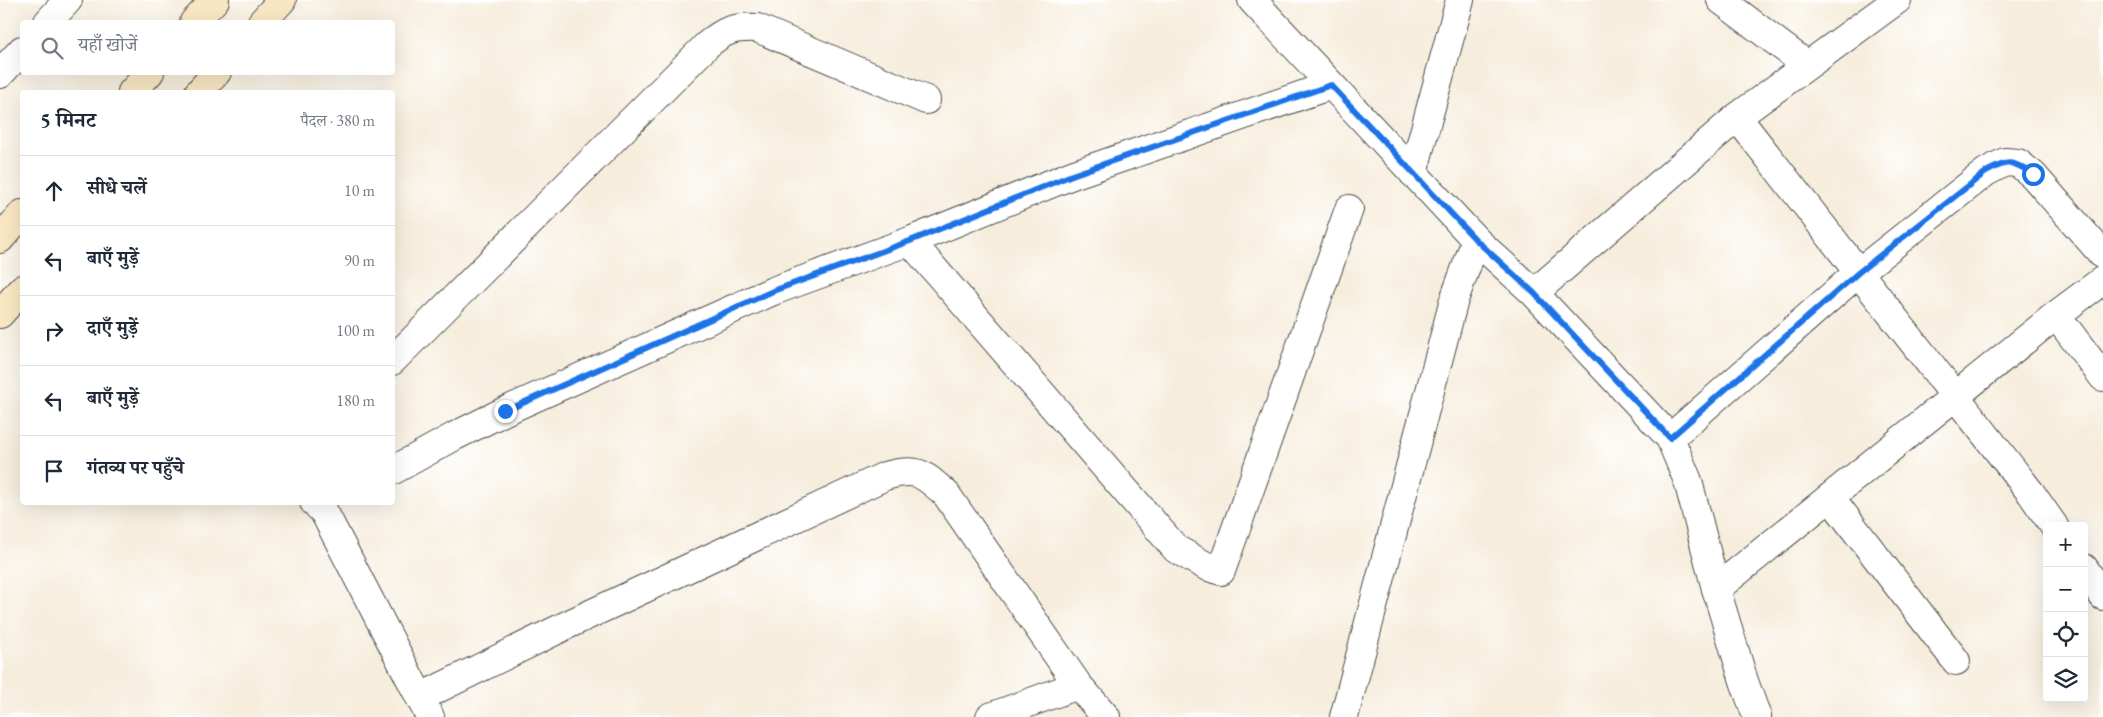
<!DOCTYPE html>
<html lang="hi">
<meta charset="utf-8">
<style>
body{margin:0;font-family:"EB Garamond","Noto Serif Devanagari",serif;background:#f2f2f3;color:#1f2937}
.controls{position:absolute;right:15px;bottom:15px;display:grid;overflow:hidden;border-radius:5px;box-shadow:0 5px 20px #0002}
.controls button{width:45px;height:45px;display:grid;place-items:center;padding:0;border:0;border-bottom:1px solid #e0e1e3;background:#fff;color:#1f2937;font:25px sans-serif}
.stop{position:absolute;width:15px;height:15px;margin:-11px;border:4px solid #1a73e8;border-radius:50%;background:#fff}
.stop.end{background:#1a73e8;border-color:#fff;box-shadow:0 1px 5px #0008}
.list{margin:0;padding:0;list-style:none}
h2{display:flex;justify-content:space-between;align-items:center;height:65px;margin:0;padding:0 20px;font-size:21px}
h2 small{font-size:16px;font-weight:400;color:#747a83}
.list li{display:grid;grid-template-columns:32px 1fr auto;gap:15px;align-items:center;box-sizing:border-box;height:70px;padding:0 20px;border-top:1px solid #e0e1e3}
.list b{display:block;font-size:19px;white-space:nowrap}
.list em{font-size:16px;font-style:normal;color:#747a83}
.icon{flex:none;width:28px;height:28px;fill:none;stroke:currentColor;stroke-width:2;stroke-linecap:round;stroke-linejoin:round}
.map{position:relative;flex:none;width:2103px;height:717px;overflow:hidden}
.search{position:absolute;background:#fff;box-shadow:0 5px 20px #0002;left:20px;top:20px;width:375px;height:55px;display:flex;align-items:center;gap:12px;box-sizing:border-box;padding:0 18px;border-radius:5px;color:#747a83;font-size:19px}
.panel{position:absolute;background:#fff;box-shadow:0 5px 20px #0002;left:20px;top:90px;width:375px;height:415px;border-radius:5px}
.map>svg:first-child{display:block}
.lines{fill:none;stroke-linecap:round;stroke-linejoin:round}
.street-casing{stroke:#494846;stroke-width:30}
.secondary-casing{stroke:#494846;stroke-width:30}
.street{stroke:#fff;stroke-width:28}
.secondary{stroke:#f9e7c3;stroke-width:28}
.route{stroke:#1a73e8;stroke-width:6}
</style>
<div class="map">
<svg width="2103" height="717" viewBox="0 0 2103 717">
<rect width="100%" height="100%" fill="#fff"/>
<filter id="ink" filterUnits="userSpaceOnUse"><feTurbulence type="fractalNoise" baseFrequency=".02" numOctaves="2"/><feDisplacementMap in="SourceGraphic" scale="10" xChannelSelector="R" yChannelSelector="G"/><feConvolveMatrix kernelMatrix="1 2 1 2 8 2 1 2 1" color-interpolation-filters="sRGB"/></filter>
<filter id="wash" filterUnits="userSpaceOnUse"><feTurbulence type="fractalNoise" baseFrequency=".0096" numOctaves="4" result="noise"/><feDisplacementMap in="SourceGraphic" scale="20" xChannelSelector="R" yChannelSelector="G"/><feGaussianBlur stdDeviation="1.12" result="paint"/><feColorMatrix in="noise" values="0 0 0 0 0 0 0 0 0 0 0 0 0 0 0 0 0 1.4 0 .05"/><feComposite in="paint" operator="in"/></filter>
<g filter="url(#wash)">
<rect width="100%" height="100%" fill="#f6eddc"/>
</g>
<g filter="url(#ink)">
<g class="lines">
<defs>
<path id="street" d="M 1252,0 L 1476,240 L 1534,293 L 1670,438 L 1688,481 L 1716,589 L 1744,681 L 1757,717
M 1721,0 L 1807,65
M 48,22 L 68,0
M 0,74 L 22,50
M 1737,117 L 2031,493 L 2054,526
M 1413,173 L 1460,0
M 910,241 L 1176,549 L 1206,566 L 1221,571 L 1349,209
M 1534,293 L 1737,117 L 1897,0
M 2056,315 L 2103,377
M 392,361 L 707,45 C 725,30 733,27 757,28 L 926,100
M 1670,438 L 1859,272 L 1986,172 L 2005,162 L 2018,163 L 2033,175 L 2103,255
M 392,471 L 455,436 L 505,411 L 773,291 L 910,241 L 1072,175 L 1331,85
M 1830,497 L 1956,661
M 314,502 L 324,512 L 430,717
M 2084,568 L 2103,596
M 1716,589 L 2056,315 L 2103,280
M 421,697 L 569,624 L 885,476 C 918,467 922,473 946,494 L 1078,685 L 1106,717
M 990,717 L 1078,685
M 1344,717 L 1454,300 L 1476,240"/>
<path id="secondary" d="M 194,22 L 215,0
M 262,22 L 282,0
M 132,92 L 150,72
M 199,92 L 217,72
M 0,239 L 22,214
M 0,314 L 22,289"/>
</defs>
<!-- street casing -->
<use href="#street" class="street-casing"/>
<!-- secondary casing -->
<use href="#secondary" class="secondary-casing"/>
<!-- street -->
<use href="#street" class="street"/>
<!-- secondary -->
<use href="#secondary" class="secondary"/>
</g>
</g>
<g class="lines" filter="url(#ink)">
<!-- route -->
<path class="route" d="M 505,411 L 773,291 L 910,241 L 1072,175 L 1331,85 L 1476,240 L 1534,293 L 1670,438 L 1859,272 L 1986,172 C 2008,160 2012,160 2033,174"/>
</g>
</svg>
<div class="controls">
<button>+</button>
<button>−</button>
<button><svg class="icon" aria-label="locate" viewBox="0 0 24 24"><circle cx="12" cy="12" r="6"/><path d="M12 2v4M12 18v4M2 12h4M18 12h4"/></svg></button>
<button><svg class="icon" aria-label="layers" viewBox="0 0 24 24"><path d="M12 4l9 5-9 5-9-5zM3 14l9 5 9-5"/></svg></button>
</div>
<div class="stop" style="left:2033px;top:174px"></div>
<div class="stop end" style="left:505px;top:411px"></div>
<div class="search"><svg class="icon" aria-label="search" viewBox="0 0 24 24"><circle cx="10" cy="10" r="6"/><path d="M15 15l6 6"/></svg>यहाँ खोजें</div>
<section class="panel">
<h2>5 मिनट<small>पैदल · 380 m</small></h2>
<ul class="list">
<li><svg class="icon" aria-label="ahead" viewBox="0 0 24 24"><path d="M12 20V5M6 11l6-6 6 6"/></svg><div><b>सीधे चलें</b></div><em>10 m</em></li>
<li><svg class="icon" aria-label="left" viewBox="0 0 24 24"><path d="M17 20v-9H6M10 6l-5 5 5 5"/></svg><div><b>बाएँ मुड़ें</b></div><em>90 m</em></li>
<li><svg class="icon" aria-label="right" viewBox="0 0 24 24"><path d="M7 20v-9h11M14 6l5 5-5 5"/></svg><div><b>दाएँ मुड़ें</b></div><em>100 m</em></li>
<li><svg class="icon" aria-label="left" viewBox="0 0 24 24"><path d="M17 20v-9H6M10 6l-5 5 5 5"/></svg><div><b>बाएँ मुड़ें</b></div><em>180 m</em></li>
<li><svg class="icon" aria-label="arrive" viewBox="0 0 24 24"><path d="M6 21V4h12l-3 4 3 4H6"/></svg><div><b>गंतव्य पर पहुँचे</b></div></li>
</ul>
</section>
</div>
